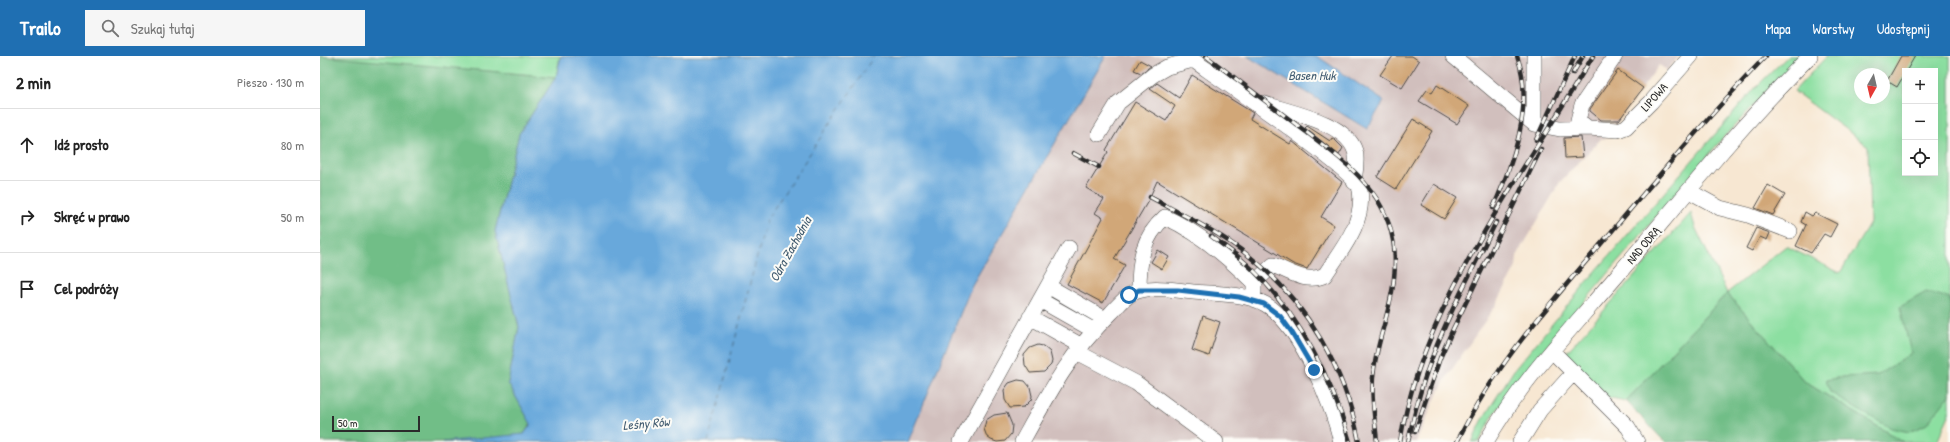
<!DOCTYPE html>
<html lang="pl">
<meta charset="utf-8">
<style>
body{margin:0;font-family:"Patrick Hand",sans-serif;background:#f6f6f6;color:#222}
.controls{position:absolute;right:12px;top:12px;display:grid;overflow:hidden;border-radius:0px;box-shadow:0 4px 16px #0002}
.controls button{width:36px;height:36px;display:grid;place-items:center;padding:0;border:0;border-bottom:1px solid #e0e0e0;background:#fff;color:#222;font:20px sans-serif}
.compass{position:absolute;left:1534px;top:12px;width:36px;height:36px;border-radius:50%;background:#fff;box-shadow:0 4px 16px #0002;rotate:188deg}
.scale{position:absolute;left:12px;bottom:10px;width:88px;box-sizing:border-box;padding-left:4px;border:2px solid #2b2b2b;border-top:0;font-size:11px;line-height:14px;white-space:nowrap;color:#2b2b2b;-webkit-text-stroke:3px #fdfcf7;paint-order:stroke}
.stop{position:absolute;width:12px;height:12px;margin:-9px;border:3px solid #1f6fb2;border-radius:50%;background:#fff}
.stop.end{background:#1f6fb2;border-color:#fff;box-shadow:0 1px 4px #0008}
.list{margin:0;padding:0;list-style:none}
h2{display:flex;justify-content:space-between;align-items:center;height:52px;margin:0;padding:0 16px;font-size:17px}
h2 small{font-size:13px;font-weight:400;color:#767676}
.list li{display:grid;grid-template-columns:26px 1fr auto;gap:12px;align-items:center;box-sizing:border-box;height:72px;padding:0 16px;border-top:1px solid #e0e0e0}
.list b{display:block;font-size:15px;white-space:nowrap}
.list em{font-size:13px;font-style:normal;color:#767676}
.icon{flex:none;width:22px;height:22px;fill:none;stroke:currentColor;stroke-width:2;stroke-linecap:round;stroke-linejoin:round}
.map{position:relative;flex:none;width:1630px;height:386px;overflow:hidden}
header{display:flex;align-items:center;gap:24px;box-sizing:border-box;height:56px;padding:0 20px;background:#1f6fb2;color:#fff}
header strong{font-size:19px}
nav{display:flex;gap:22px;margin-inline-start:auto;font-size:14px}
.search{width:280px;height:36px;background:#f6f6f6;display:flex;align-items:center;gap:10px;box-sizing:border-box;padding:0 14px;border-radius:0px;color:#767676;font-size:15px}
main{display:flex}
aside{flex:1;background:#fff}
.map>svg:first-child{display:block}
.industrial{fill:#d1bfbd}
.green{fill:#8cdfa1;stroke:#5c8566;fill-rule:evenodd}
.forest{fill:#71be87;stroke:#4e7459}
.water{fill:#68a8db;stroke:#4a6a83}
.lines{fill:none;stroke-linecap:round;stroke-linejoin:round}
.ferry{stroke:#435d71;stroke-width:1;stroke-dasharray:5 4;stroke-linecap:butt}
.building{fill:#d1a778}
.minor-casing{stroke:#4a4744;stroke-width:16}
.minor{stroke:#fff;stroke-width:15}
.rail-casing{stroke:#2b2b2b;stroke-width:4.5}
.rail{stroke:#fdfcf7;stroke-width:3;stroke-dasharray:9;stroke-linecap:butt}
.route{stroke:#1f6fb2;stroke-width:5}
.labels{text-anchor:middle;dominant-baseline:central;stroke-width:4;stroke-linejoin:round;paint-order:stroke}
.street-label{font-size:12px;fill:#2b2b2b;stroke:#fdfcf7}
.water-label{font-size:13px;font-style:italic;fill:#435d71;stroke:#fdfcf7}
</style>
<header>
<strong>Trailo</strong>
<div class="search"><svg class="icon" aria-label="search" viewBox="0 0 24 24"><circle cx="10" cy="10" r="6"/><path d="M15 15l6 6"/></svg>Szukaj tutaj</div>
<nav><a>Mapa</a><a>Warstwy</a><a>Udostępnij</a></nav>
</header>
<main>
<aside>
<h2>2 min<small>Pieszo · 130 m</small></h2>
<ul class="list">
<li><svg class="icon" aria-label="ahead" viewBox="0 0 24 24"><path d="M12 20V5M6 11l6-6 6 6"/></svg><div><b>Idź prosto</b></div><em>80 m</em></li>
<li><svg class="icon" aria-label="right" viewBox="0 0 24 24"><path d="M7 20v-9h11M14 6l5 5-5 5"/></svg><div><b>Skręć w prawo</b></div><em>50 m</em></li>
<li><svg class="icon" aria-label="arrive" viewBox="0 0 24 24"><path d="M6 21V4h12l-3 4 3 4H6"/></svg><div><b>Cel podróży</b></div></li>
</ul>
</aside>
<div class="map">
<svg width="1630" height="386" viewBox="0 0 1630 386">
<rect width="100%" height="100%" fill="#fdfcf7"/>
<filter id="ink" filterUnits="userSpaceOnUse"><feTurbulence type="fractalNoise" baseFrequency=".025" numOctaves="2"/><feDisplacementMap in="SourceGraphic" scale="8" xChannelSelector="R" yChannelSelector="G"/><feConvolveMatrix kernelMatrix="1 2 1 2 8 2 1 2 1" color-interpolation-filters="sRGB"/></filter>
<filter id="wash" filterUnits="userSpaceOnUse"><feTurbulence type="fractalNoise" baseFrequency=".012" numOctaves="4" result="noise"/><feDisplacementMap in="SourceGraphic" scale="16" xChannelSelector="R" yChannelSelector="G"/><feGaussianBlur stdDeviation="0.9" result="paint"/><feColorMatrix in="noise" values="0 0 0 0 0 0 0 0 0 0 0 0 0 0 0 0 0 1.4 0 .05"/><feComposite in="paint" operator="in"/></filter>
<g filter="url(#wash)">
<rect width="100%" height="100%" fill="#f7e7d2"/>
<!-- industrial -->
<path class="industrial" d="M 786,0 L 927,0 L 1047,73 L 1064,45 L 997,0 L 1359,0 L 1347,14 L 1339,9 L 1296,68 L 1288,63 L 1282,65 L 1278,79 L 1287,82 L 1281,83 L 1240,126 L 1197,200 L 1196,211 L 1176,249 L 1128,319 L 1116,341 L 1096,386 L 588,386 L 652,229 Z"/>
<!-- green -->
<path class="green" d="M 13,0 L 240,0 L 236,21 L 14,2 Z
M 1468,0 L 1480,0 L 1402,83 L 1194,329 L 1172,361 L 1159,386 L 1152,386 L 1164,361 L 1194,314 L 1276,215 L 1437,30 Z
M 1507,0 L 1630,0 L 1630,357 L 1617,386 L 1583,386 L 1485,326 L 1407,237 L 1306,345 L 1282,340 L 1245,298 L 1371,157 L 1375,171 L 1407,237 L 1466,190 L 1520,217 L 1550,167 L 1548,90 L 1474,35 ZM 1585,15 L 1615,15 L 1615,117 L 1585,117 ZM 1540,18 L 1564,18 L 1564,42 L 1540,42 Z"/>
<!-- forest -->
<path class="forest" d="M 0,0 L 236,21 L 199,78 L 175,175 L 199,271 L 188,327 L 211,367 L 199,386 L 0,386 Z
M 1606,236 L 1630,242 L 1630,339 L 1607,368 L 1589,376 L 1571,372 L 1535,352 L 1510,336 L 1506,324 L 1522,321 L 1558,319 L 1591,297 L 1580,251 Z
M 1407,237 L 1485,326 L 1583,386 L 1345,386 L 1306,345 Z"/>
<!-- water -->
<path class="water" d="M 241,0 L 786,0 L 652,229 L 588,386 L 122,386 L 204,378 L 211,368 L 188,327 L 199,271 L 175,175 L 199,78 L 236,21 Z
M 927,0 L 997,0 L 1064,45 L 1047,73 Z"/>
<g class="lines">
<!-- ferry -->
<path class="ferry" d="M 388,386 L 447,163 L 554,0"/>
</g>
<g id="blocks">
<!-- building -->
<path class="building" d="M 1073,0 L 1092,0 L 1099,5 L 1082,32 L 1060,19 Z
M 1581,0 L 1595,0 L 1577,31 L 1567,25 Z
M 820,4 L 831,10 L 821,17 L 814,14 Z
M 1298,14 L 1323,32 L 1299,64 L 1281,64 L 1270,55 L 1270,53 Z
M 872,19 L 930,55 L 933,57 L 930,63 L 970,88 L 972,85 L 1022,126 L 1001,161 L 1014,169 L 987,213 L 973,208 L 837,125 L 828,145 L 794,203 L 805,209 L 783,247 L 747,228 L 783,162 L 775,157 L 784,143 L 766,132 L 788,96 L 786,94 L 815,46 L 846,65 L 855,50 L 830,33 L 837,27 L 859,42 Z
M 1117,29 L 1149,50 L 1137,68 L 1099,45 L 1107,34 L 1112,37 Z
M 1093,63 L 1112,75 L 1076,133 L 1057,121 Z
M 987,70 L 1010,85 L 1012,82 L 1015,84 L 1023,92 L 1019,99 L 985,72 Z
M 1261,81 L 1263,101 L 1245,102 L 1244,82 Z
M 1114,128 L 1137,142 L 1124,163 L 1101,149 Z
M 1448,129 L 1465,139 L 1453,159 L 1435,152 Z
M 1485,156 L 1492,160 L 1495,157 L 1517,168 L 1510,181 L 1504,178 L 1491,197 L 1476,190 L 1486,169 L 1481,166 Z
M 1436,172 L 1450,177 L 1447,184 L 1440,181 L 1432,195 L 1426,192 Z
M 838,194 L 849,201 L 842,213 L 831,206 Z
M 883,260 L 900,266 L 889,300 L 872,294 Z
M 718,289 L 723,290 L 730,296 L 732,305 L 731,309 L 724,316 L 710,317 L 705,309 L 704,299 L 710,292 Z
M 698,324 L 705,325 L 710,331 L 712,340 L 711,344 L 704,351 L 690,352 L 685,344 L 684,334 L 689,327 Z
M 687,357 L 692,369 L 691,378 L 685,385 L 677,386 L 671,384 L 667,381 L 664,373 L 666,364 L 674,359 Z"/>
</g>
</g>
<g filter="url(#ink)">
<use href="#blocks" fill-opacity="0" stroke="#4a4744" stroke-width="1"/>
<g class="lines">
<defs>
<path id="minor" d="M 1133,0 L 1214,68 L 1240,73 L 1268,72
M 1214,0 L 1214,68
M 1295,0 L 1262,49 L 1258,64 L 1268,72 L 1298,74 L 1306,71 L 1331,46 L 1371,0
M 942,47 C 968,56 1026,66 1035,95 C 1038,103 1035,117 1034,126
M 779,78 L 798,47 L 833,19 L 847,11 L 873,4 C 897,21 1036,114 1040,134 C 1045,167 1021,194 1005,219 C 987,228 970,216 953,209 L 934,227
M 1369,135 L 1400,152 L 1428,159 L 1470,175
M 728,230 L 785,263
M 819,234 C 819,204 822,182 845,161 C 878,176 908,201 934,227 L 934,237
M 720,244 L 773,274
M 710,261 L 762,290
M 1232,295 L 1308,371 L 1317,386
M 757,296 L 816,327 L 896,386
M 641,386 L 749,192
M 702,386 C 729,337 750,297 791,257 C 797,251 803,243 811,238 C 827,228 854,234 873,236 C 895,238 925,237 945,248 C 979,267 1013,349 1021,386
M 1166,386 C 1202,323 1254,270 1301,215 C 1362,143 1423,67 1490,0
M 1200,386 L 1220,354 L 1254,316"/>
</defs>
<!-- minor casing -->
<use href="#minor" class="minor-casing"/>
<!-- minor -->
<use href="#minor" class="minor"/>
<defs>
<path id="rail" d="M 886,0 C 915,22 944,44 973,66 C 1028,108 1083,143 1074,222 C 1071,253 1058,282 1054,313 C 1050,338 1055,362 1057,386
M 1253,17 L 1263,0
M 1216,84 L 1255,0
M 753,97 L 779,111
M 830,141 C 863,159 899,176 929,200 C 986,245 1026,314 1039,386
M 1173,152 C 1193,107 1215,49 1197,0
M 891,180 C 905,191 919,200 932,213 C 979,259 1012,322 1030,386
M 1095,376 L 1120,302 L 1133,273 L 1221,93
M 1080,386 C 1097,281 1156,187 1212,98 C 1233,66 1253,33 1273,0
M 1088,386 C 1094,359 1100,333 1110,307 C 1128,258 1153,213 1176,166
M 1137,386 C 1176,306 1235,242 1292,175 C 1342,116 1392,56 1446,0"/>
</defs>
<!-- rail casing -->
<use href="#rail" class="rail-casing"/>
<!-- rail -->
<use href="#rail" class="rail"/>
</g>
</g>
<g class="lines" filter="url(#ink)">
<!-- route -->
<path class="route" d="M 809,239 L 819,234 L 858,234 L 919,241 L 944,248 L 960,260 L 971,275 L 994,314"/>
</g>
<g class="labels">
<!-- street labels -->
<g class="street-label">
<text transform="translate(1334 41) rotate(-48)">LIPOWA</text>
<text transform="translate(1323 189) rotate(-50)">NAD ODRĄ</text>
</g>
<!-- water labels -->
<g class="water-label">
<text x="992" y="19">Basen Huk</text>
<text transform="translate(470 193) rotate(-61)">Odra Zachodnia</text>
<text transform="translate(326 367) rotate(-5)">Leśny Rów</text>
</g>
</g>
</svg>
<div class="controls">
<button>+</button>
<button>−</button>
<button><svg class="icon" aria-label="locate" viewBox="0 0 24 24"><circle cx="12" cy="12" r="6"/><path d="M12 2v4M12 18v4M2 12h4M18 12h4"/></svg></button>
</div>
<svg class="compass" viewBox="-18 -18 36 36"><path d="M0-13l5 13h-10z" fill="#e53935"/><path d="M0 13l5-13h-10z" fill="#767676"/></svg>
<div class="scale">50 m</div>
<div class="stop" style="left:809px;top:239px"></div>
<div class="stop end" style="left:994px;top:314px"></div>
</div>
</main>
